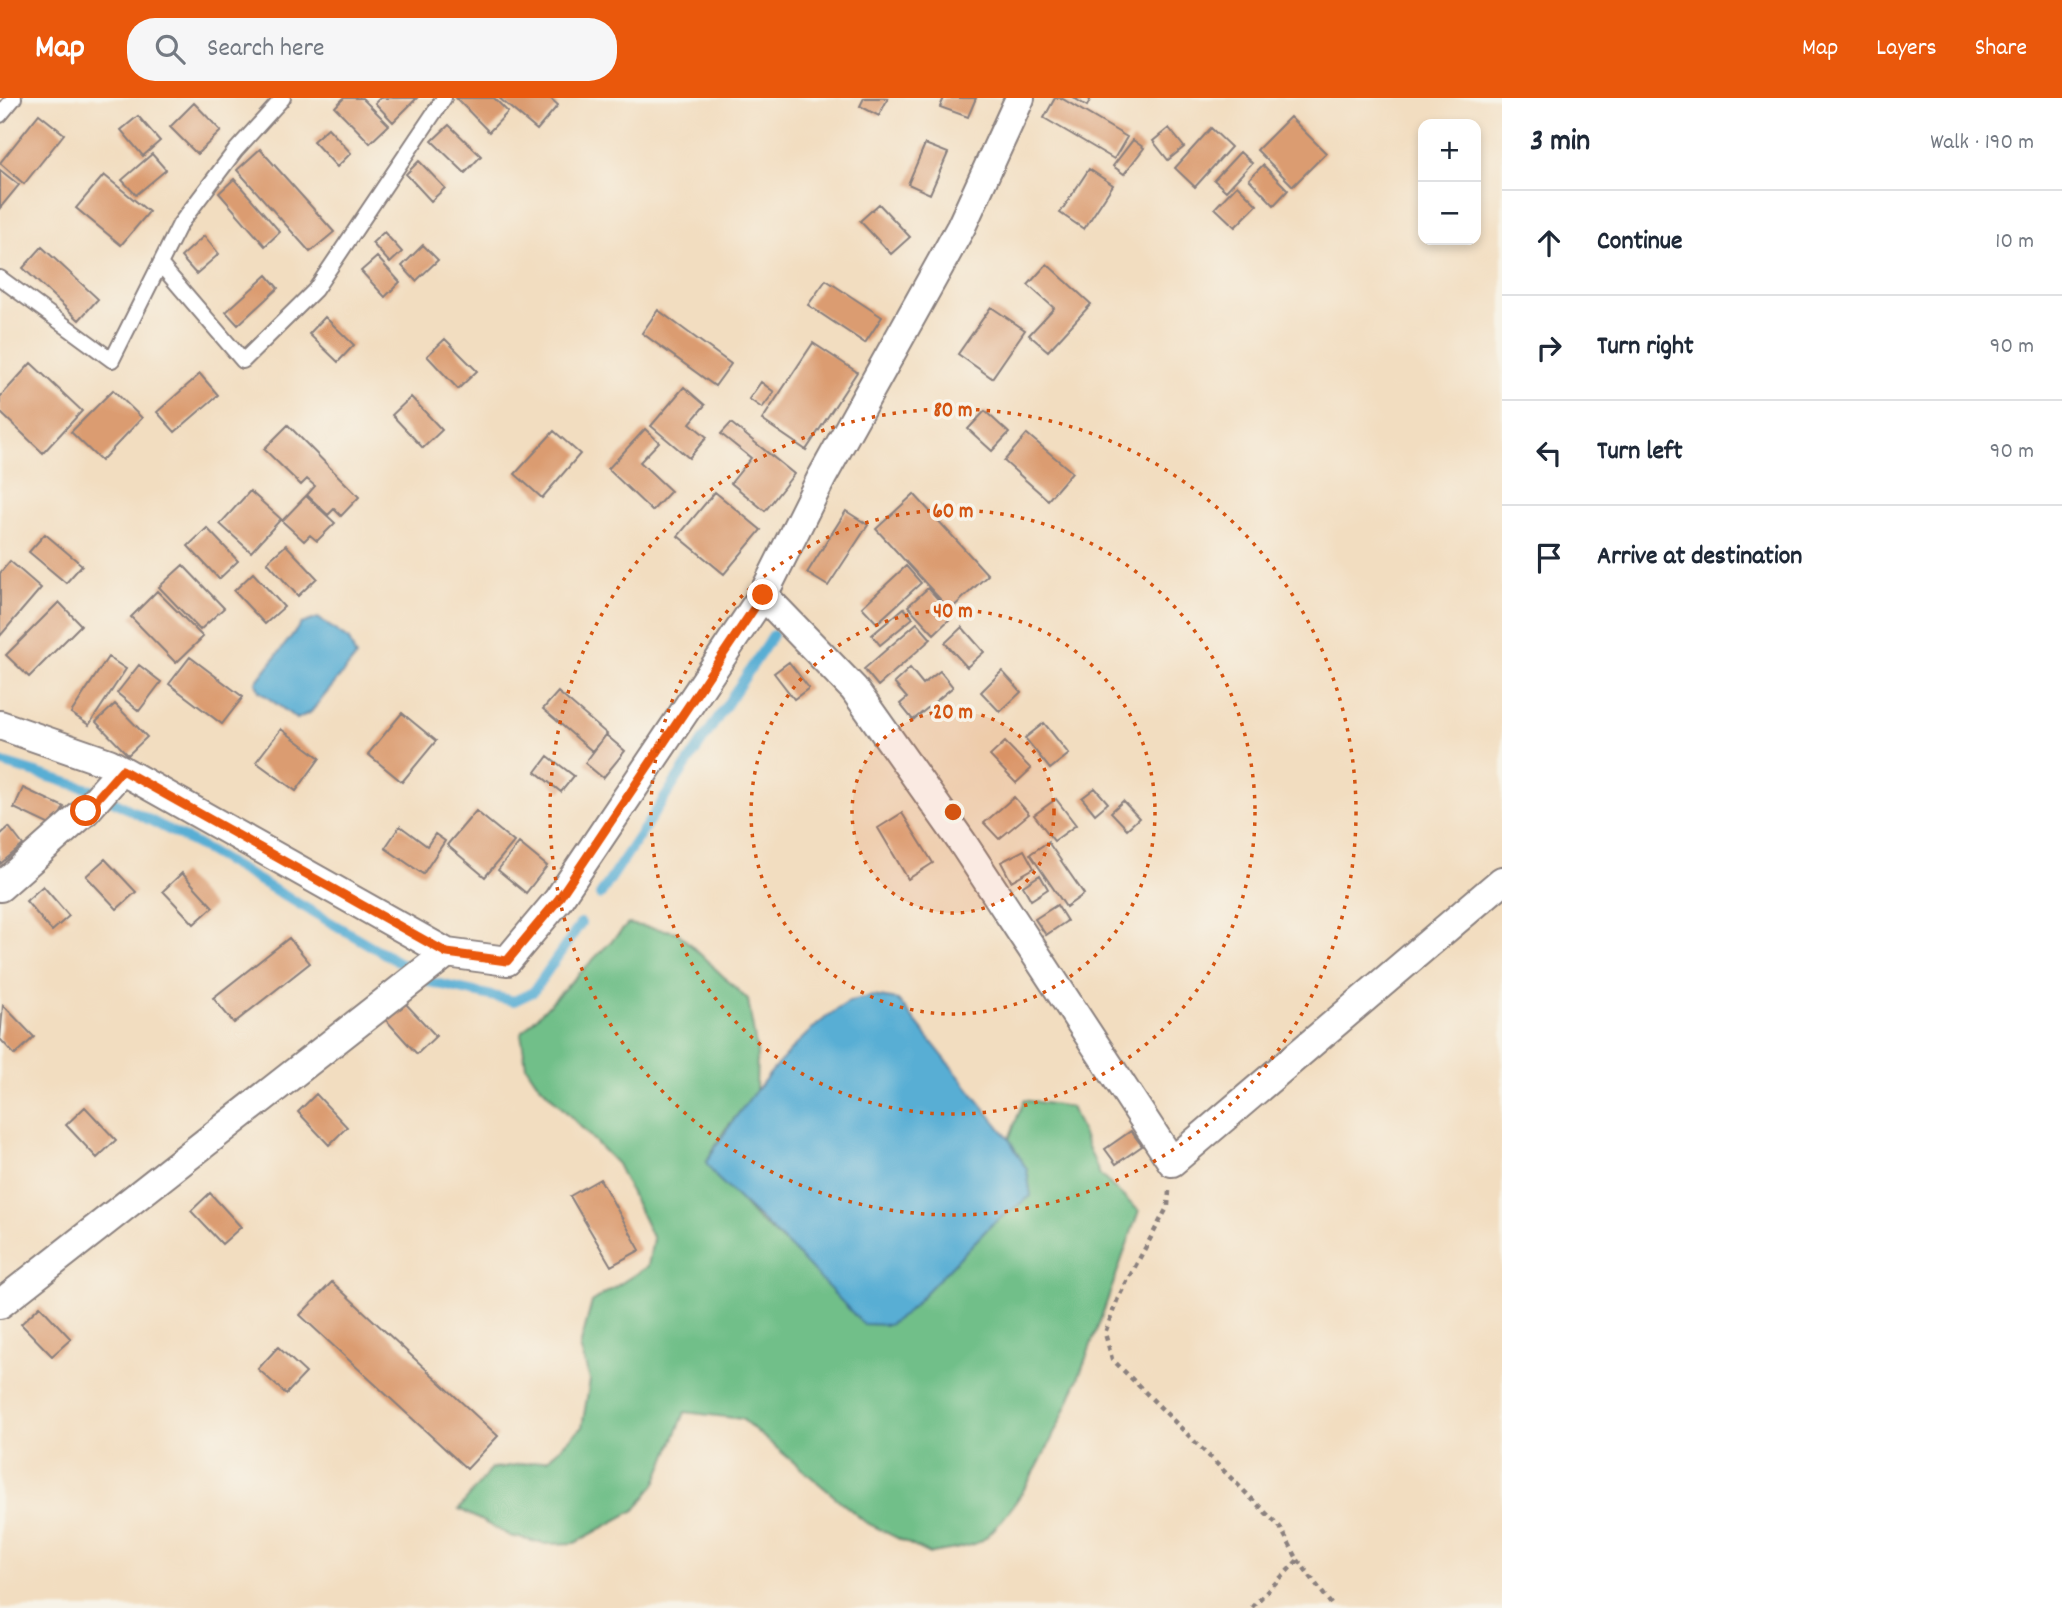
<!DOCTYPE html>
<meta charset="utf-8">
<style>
body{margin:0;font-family:Dekko,sans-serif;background:#f6f6f7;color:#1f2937}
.controls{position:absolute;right:21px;top:21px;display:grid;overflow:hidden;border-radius:14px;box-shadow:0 4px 10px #0003}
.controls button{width:63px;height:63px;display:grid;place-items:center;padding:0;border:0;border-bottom:2px solid #e0e1e3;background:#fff;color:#1f2937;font:35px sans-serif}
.stop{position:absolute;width:21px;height:21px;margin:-16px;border:5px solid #ea580c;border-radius:50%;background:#fff}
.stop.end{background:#ea580c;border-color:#fff;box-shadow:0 2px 7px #0008}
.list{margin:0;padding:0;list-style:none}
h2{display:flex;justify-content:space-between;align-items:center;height:91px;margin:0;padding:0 28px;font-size:30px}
h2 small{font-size:23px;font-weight:400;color:#747a83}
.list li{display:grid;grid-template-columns:46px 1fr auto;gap:21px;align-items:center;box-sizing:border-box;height:105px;padding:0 28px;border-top:2px solid #e0e1e3}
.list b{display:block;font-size:26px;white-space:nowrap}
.list em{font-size:23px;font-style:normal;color:#747a83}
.icon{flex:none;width:38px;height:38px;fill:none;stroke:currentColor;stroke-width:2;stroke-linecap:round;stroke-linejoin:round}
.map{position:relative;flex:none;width:1502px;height:1510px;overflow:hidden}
header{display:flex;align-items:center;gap:42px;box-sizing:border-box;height:98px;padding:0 35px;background:#ea580c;color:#fff}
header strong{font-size:33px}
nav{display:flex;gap:38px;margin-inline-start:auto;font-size:24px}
.search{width:490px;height:63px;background:#f6f6f7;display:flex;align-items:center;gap:18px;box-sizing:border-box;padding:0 24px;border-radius:28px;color:#747a83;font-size:26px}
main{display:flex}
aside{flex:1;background:#fff}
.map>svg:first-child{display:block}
.forest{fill:#71bf89;stroke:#4a7062;stroke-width:2}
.water{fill:#58aed4;stroke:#3d6888;stroke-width:2}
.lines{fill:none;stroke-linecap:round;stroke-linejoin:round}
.stream{stroke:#58aed4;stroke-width:10}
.building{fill:#db9c71}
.lane-casing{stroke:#8a807e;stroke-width:18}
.street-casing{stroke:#8a807e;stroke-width:32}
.path{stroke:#8a807e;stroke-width:4.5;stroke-dasharray:5 5;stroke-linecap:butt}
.lane{stroke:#fff;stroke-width:14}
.street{stroke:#fff;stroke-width:28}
.route{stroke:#ea580c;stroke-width:9}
.ring{fill:none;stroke:#d45411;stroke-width:3.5;stroke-dasharray:3.5 7}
.centre{fill:#d45411;stroke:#f7f3e8;stroke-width:3.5}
.ring-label{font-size:21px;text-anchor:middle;font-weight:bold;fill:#d45411;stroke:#f7f3e8;stroke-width:7;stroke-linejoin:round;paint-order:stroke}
</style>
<header>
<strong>Map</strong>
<div class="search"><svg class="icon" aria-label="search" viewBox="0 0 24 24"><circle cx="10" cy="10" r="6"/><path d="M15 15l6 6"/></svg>Search here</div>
<nav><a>Map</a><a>Layers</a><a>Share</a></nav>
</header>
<main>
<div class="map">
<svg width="1502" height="1510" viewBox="0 0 1502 1510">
<rect width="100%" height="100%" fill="#f7f3e8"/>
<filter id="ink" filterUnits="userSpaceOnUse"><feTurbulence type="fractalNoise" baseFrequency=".0143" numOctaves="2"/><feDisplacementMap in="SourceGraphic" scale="14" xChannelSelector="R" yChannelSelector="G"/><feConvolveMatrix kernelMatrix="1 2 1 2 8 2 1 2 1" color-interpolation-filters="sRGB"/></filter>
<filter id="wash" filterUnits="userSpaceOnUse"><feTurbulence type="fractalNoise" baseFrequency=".00686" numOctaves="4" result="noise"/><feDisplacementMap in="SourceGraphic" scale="28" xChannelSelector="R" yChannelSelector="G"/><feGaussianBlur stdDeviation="1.57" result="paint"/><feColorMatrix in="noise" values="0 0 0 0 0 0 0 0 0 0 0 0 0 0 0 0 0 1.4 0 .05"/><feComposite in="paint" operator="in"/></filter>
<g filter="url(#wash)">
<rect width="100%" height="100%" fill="#f2ddc0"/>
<!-- forest -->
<path class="forest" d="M 628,826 L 677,834 L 748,902 L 757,954 L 756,994 L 724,1033 L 706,1064 L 757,1121 L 791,1150 L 905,1216 L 992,1126 L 1030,1098 L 1027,1072 L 1009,1041 L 1024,1002 L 1071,1009 L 1100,1077 L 1139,1113 C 1105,1204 1056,1375 985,1440 C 974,1450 944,1452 929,1456 L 865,1424 L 742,1321 L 685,1314 L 656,1385 L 635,1412 L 575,1445 L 545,1446 L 510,1438 L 459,1411 L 491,1371 L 547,1362 L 582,1329 L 590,1282 L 580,1249 L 592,1204 L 648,1168 L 653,1141 L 617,1066 L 536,983 L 526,968 L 521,935 Z"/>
<!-- water -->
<path class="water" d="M 318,520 L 349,542 L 356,559 L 311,614 L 297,621 L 259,593 L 256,584 L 301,526 Z
M 873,898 L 898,902 L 1009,1041 L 1027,1072 L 1031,1098 L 992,1126 L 905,1216 L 888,1227 L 863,1226 L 791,1150 L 716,1079 L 706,1064 C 737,1013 796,935 847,905 C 854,901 865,900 873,898 Z"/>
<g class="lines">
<!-- stream -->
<path class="stream" d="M 0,664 L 92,692
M 109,701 L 196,746 L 409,870
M 600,797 L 773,537
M 430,884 L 514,903 L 533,894 L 581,825"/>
</g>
<g id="blocks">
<!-- building -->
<path class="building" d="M 344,0 L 362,0 L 389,27 L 370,45 L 335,9 Z
M 380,0 L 417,0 L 393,24 L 375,5 Z
M 456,0 L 494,0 L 508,14 L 489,34 Z
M 499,0 L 550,0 L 558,7 L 537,32 Z
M 864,0 L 888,0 L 879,18 L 860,8 Z
M 944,0 L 976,0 L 968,19 L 940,9 Z
M 1055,0 L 1061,0 L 1127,39 L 1114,61 L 1044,20 Z
M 1074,0 L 1091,0 L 1087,8 Z
M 194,5 L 221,33 L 197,56 L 170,29 Z
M 39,16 L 64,36 L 24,86 L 0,65 Z
M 138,18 L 160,43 L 143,58 L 121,32 Z
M 1290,19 L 1326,55 L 1293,88 L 1257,52 Z
M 449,27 L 481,58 L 465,75 L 432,43 Z
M 328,30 L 351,55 L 337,69 L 313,43 Z
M 1169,30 L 1184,49 L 1168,62 L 1153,43 Z
M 1211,30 L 1231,49 L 1195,89 L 1175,70 Z
M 1133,42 L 1144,50 L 1124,76 L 1113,68 Z
M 925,46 L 948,55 L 930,96 L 908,86 Z
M 260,51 L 334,134 L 310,154 L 237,72 Z
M 1240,54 L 1252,65 L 1226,93 L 1214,82 Z
M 152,56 L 166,72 L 136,97 L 122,82 Z
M 419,63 L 445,90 L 431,103 L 406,76 Z
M 1263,67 L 1288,92 L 1274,107 L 1249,81 Z
M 1089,71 L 1113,87 L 1084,131 L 1060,115 Z
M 0,72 L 19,87 L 0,110 Z
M 104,77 L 149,114 L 121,147 L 76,110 Z
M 234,81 L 280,134 L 265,148 L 219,95 Z
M 1237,87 L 1257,107 L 1235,129 L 1215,110 Z
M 879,106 L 910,139 L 891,156 L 860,123 Z
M 384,134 L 402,154 L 390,165 L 372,145 Z
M 204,138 L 219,156 L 196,176 L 181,159 Z
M 423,147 L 438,162 L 416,183 L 402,168 Z
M 42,149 L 98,201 L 79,222 L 23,170 Z
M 377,159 L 400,184 L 385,199 L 361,173 Z
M 1047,166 L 1091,206 L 1048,253 L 1029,237 L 1054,210 L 1028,187 Z
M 267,177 L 278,190 L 238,227 L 226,214 Z
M 826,182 L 882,219 L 865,245 L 808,207 Z
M 991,209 L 1025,232 L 992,280 L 958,256 Z
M 658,212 L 731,266 L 715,288 L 642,235 Z
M 325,219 L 354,247 L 338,264 L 309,236 Z
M 445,241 L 477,273 L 458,291 L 427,258 Z
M 813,245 L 857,274 L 806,352 L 762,322 Z
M 31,265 L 82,313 L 43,355 L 0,314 L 0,299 Z
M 200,276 L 218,297 L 175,334 L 157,314 Z
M 761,284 L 774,294 L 762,310 L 749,301 Z
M 684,289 L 705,307 L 690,325 L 707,339 L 689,360 L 651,328 Z
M 113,292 L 142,320 L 101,363 L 71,334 Z
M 411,299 L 442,332 L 423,350 L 392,317 Z
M 985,313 L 1009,335 L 992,353 L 968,331 Z
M 731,325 L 794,376 L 765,413 L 731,385 L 751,360 L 721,336 Z
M 288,327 L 359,399 L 341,418 L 334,411 L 328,417 L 307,397 L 315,388 L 307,381 L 301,387 L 264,351 Z
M 645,331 L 659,344 L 640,364 L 671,393 L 652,413 L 608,371 Z
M 554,333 L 580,356 L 542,400 L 515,376 Z
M 1027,336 L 1072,374 L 1048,402 L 1004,363 Z
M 250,393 L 281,421 L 251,454 L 220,426 Z
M 715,394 L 761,432 L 724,476 L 678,438 Z
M 914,396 L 988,477 L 950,512 L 876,431 Z
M 306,398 L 335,425 L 317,443 L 310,437 L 304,443 L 282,423 Z
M 846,413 L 868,427 L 828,488 L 807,475 Z
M 207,430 L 238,463 L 219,481 L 188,448 Z
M 45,436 L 82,467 L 66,485 L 29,454 Z
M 286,447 L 317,480 L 298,498 L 267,464 Z
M 10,463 L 41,490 L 0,538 L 0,475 Z
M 183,467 L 224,510 L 200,532 L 159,489 Z
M 906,468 L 921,485 L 877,525 L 862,509 Z
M 253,475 L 284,509 L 265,526 L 234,493 Z
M 928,490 L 953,518 L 934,536 L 908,508 Z
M 157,493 L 203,539 L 176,565 L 131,519 Z
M 59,504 L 81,527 L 29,579 L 6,557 Z
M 904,510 L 913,520 L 880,547 L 872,537 Z
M 917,525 L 931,541 L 878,588 L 864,571 Z
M 962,529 L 984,554 L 967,569 L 945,545 Z
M 108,559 L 126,571 L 89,627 L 71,615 Z
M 190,559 L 243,599 L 222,626 L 169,586 Z
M 789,564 L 809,590 L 794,601 L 774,575 Z
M 139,567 L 161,584 L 139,613 L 117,595 Z
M 910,570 L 923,586 L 940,573 L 953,589 L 913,622 L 900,606 L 907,600 L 894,585 Z
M 1002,573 L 1021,594 L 1000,614 L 981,594 Z
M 558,594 L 607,636 L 592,653 L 543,611 Z
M 115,606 L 147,639 L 128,657 L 96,624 Z
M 402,615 L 436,643 L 402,684 L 368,656 Z
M 1044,625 L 1069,656 L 1050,671 L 1025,640 Z
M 281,631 L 320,660 L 296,693 L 256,664 Z
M 606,637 L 625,653 L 603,680 L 585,665 Z
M 1005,644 L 1031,671 L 1016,685 L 990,658 Z
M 548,658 L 574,678 L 561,694 L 536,674 Z
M 23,690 L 64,709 L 54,729 L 14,710 Z
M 1095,690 L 1108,705 L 1095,716 L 1082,700 Z
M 1014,699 L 1029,716 L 999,741 L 984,725 Z
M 1056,701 L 1076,727 L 1054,743 L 1034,717 Z
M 1123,703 L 1139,720 L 1127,731 L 1111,714 Z
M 476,713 L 514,744 L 485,779 L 447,747 Z
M 902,715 L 933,765 L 908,781 L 878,730 Z
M 400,728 L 427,748 L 435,736 L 445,743 L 423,776 L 385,750 Z
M 9,729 L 23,747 L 0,766 L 0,737 Z
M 1048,744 L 1084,796 L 1066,809 L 1030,756 Z
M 519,745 L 547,768 L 526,795 L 498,772 Z
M 1024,752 L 1034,770 L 1011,783 L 1001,764 Z
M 105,761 L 136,794 L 117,811 L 86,778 Z
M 182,775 L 213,809 L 194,826 L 163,793 Z
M 1040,777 L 1048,791 L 1031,802 L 1023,788 Z
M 43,788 L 69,818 L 52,833 L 26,803 Z
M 1057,807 L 1067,823 L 1046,837 L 1035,821 Z
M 289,840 L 310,865 L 234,925 L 213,900 Z
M 405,905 L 436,938 L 417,956 L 386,922 Z
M 3,907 L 34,939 L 15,957 L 0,941 Z
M 316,996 L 347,1029 L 329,1047 L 298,1014 Z
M 85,1009 L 116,1042 L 97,1060 L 66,1027 Z
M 1131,1033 L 1142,1048 L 1116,1066 L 1105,1051 Z
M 600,1081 L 640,1152 L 611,1168 L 570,1098 Z
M 210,1095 L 241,1129 L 222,1146 L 191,1113 Z
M 332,1184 L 498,1338 L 467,1371 L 300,1217 Z
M 40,1208 L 71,1241 L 52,1258 L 21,1226 Z
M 278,1249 L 306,1275 L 286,1296 L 258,1271 Z"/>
</g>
</g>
<g filter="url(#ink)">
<use href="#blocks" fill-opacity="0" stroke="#8a807e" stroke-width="2"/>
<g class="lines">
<defs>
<path id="lane" d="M 0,17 L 14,0
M 160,166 L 243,263 L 315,192 L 444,0
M 0,180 L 112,262 L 180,126 L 235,53 L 283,0"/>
<path id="street" d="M 763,497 L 854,591 L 962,744 L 1172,1064 L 1502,783
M 0,627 L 109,665 L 447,855 L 507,863 L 558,802 L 763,497 L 822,379 L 961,129 L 1020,0
M 0,789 L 86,713 L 122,672
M 0,1206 L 447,855"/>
</defs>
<!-- lane casing -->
<use href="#lane" class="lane-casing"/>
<!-- street casing -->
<use href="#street" class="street-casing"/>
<!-- path -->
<path class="path" d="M 1169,1093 L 1168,1108 L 1118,1200 L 1105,1235 L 1112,1261 L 1280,1429 L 1298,1462 L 1251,1510
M 1298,1462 L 1334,1510"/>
<!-- lane -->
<use href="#lane" class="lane"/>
<!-- street -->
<use href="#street" class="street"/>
</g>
</g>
<g class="lines" filter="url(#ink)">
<!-- route -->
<path class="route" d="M 86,713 L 122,672 L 447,855 L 507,863 L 558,802 L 763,497"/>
</g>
<!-- distance rings -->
<circle cx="953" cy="714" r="101" fill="#d45411" fill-opacity=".12"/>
<g class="ring">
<circle cx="953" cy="714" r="101"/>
<circle cx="953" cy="714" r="202"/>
<circle cx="953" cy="714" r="302"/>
<circle cx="953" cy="714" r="403"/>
</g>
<circle cx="953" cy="714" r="10" class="centre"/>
<g class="ring-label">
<text x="953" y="318">80 m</text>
<text x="953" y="419">60 m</text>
<text x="953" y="519">40 m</text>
<text x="953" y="620">20 m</text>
</g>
</svg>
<div class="controls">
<button>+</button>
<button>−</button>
</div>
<div class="stop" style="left:86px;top:713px"></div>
<div class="stop end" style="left:763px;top:497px"></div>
</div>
<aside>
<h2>3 min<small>Walk · 190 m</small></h2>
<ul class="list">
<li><svg class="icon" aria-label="ahead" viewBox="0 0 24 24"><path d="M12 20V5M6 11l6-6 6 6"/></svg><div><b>Continue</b></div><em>10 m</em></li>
<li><svg class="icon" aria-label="right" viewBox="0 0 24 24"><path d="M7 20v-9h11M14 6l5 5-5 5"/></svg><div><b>Turn right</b></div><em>90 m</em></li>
<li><svg class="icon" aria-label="left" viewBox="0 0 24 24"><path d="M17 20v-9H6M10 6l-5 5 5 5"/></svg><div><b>Turn left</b></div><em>90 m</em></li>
<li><svg class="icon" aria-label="arrive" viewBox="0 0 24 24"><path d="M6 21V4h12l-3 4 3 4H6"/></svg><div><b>Arrive at destination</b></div></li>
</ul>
</aside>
</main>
